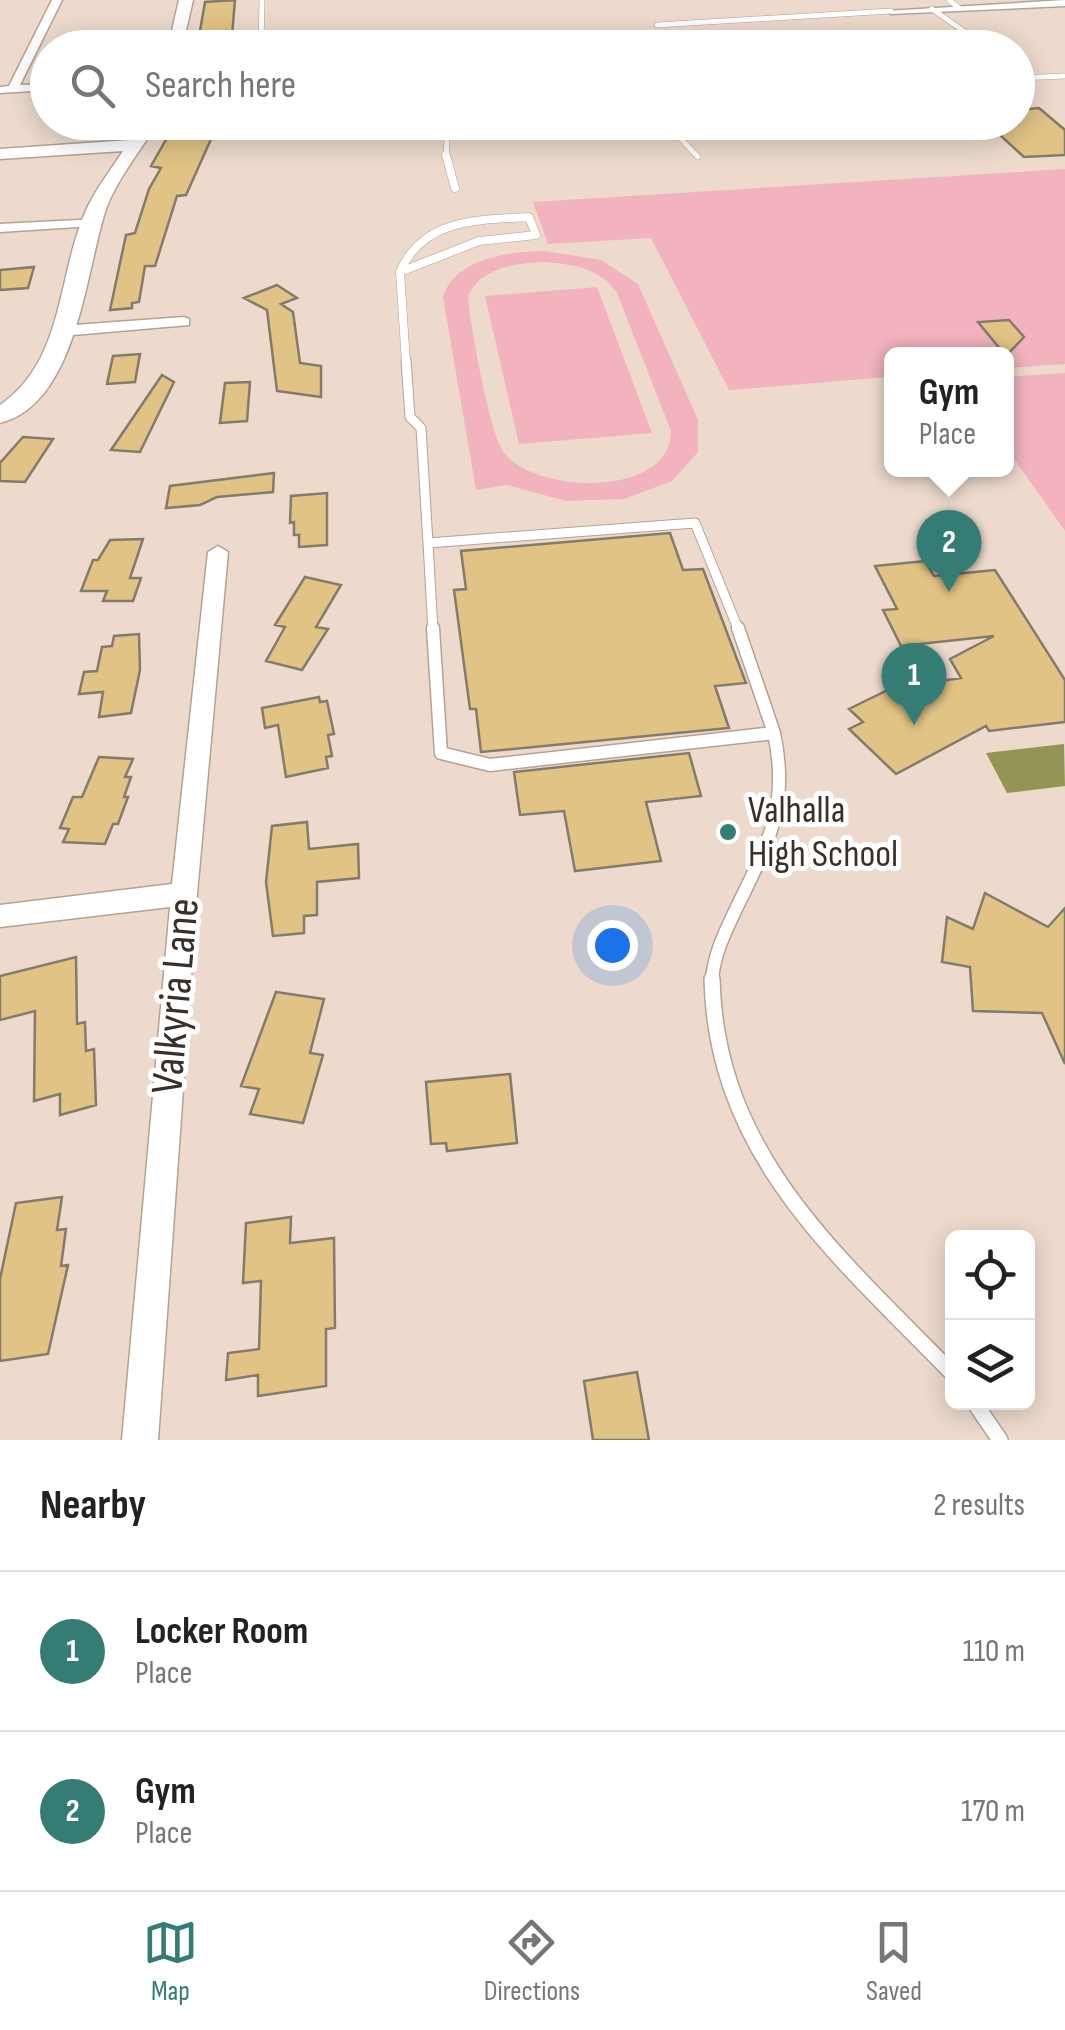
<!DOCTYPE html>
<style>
body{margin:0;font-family:"Sofia Sans Condensed",sans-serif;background:#f6f6f6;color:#222}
.controls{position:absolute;right:30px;bottom:30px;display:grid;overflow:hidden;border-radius:15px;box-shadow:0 5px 25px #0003}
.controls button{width:90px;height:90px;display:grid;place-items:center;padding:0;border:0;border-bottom:2px solid #e0e0e0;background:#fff;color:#222;font:50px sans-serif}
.you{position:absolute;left:612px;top:945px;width:35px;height:35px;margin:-25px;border:8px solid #fff;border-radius:50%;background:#1a73e8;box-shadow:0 0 0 15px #1a73e833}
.badge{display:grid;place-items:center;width:65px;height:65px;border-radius:50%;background:#357c74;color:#fff;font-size:32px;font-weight:700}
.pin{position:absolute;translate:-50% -82px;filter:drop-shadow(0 2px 5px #0008)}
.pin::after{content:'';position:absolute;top:52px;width:35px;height:30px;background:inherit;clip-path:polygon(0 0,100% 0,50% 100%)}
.popup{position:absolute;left:884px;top:347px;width:130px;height:130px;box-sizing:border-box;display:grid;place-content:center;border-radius:15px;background:#fff;filter:drop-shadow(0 2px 8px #0005);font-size:32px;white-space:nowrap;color:#767676}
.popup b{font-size:38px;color:#222}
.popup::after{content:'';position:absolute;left:50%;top:100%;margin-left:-20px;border:20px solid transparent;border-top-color:#fff}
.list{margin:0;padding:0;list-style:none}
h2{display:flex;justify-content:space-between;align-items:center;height:130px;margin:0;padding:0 40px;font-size:42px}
h2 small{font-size:32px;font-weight:400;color:#767676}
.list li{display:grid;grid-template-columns:65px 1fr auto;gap:30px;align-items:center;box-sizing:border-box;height:160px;padding:0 40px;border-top:2px solid #e0e0e0}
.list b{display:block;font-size:38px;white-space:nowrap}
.list p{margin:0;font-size:32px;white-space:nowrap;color:#767676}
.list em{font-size:32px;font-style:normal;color:#767676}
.icon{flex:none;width:55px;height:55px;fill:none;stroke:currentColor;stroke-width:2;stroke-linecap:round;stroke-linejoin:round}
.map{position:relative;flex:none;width:1065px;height:1440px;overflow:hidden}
.search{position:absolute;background:#fff;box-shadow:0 5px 25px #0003;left:30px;right:30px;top:30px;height:110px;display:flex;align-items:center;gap:25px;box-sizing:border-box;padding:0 35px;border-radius:55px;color:#767676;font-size:38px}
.sheet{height:450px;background:#fff}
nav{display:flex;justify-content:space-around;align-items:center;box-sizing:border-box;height:140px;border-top:2px solid #e0e0e0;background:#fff;font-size:28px;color:#767676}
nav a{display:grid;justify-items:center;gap:5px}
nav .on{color:#357c74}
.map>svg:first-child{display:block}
.green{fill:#f2b3be;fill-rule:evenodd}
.water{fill:#949555}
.building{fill:#e1c385;stroke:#847b6a;stroke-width:2.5}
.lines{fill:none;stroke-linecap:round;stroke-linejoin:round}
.lane-far4-casing{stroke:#b3a295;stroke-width:6}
.lane-far3-casing{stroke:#b3a295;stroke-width:9}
.lane-far2-casing{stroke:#b3a295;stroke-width:11}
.lane-far1-casing{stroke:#b3a295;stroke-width:15}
.lane-casing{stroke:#b3a295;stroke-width:18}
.street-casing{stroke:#b3a295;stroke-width:3}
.secondary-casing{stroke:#b3a295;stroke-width:3}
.lane-far4{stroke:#fff;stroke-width:5}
.lane-far3{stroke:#fff;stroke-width:8}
.lane-far2{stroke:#fff;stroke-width:9}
.lane-far1{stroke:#fff;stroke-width:12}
.lane{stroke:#fff;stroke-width:15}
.street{fill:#fff;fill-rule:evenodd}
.secondary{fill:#fff;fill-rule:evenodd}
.poi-dot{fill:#357c74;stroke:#fff;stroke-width:4}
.labels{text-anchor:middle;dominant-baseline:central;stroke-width:10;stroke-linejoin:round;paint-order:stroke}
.poi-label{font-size:38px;fill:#37302b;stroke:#fff;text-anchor:start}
.near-street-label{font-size:45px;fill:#37302b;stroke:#fff}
</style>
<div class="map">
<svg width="1065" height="1440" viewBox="0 0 1065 1440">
<rect width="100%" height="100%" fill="#eddacd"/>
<!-- green -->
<path class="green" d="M 1065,169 L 1065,364 L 1007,368 L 1006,354 L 892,354 L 891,377 L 729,390 L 651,238 L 548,244 L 533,202 Z
M 544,251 L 601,260 L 638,284 L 698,420 L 698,452 L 672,481 L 624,499 L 566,501 L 507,485 L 476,490 L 443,297 C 455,258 509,252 544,251 ZM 544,262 C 571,264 601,268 617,293 L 671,431 C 671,498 538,494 505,454 C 490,436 470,324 468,297 C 479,268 516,263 544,262 Z
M 597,287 L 652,433 L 519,444 L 485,296 Z
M 1065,373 L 1065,531 L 1007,449 L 1006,377 Z"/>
<!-- water -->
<path class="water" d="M 1064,744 L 1065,786 L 1007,793 L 986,753 Z"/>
<!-- building -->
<path class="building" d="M 235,0 L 231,48 L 197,48 L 205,2 Z
M 1039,108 L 1065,130 L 1065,155 L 1024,157 L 989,125 L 1018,124 L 1018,110 Z
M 176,122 L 211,122 L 207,131 L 213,131 L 212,137 L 186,195 L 177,196 L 155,266 L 145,266 L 139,302 L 132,303 L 132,308 L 110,310 L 126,235 L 135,233 L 149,189 L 161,168 L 151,166 Z
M 34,267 L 28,288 L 0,290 L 0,270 Z
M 277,285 L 297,298 L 281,304 L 293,312 L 300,363 L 321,366 L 321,397 L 277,391 L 267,310 L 244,298 Z
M 1009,320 L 1024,337 L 1006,356 L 978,322 Z
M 140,354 L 135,382 L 107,384 L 113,356 Z
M 162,375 L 174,382 L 140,452 L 111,450 Z
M 250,382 L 247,421 L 220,423 L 225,383 Z
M 23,437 L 53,439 L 25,482 L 0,481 L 0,463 Z
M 274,473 L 273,492 L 217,497 L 200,505 L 166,508 L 170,486 Z
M 327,493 L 327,545 L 299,547 L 299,535 L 294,535 L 294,522 L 290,523 L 291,496 Z
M 670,533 L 683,570 L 703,569 L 746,683 L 715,686 L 729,728 L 481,752 L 476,709 L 470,709 L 454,590 L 466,589 L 461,551 Z
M 143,539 L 130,578 L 141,578 L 133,601 L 103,601 L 107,591 L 81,591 L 93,560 L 98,560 L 110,540 Z
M 925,561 L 934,576 L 995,570 L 1065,680 L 1065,722 L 989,731 L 986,726 L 896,774 L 849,729 L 863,722 L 849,709 L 902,683 L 915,694 L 940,681 L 961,678 L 950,659 L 994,636 L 901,646 L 883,610 L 897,609 L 875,566 Z
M 305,577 L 341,585 L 316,627 L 328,629 L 302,670 L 266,661 L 285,627 L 275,625 Z
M 139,634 L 140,670 L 131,713 L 99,717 L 103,692 L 79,694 L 84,672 L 97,671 L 102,647 L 112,646 L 114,636 Z
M 319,697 L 320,702 L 327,701 L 334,734 L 328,735 L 332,756 L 326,757 L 328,768 L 286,777 L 278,725 L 265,728 L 262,708 Z
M 689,753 L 701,796 L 646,802 L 661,861 L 575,871 L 564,811 L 520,815 L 514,772 Z
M 99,757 L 133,759 L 125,777 L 131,777 L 124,797 L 128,797 L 118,824 L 113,824 L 105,844 L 63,842 L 69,829 L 60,828 L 73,797 L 82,797 Z
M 307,822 L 309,849 L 358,844 L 359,878 L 317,882 L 317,915 L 304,916 L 304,933 L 273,936 L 266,882 L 272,826 Z
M 985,893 L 1048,927 L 1065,908 L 1065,1064 L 1042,1013 L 973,1011 L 970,967 L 942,962 L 947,917 L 973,929 Z
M 76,957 L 77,1024 L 85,1022 L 86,1051 L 94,1049 L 96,1105 L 60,1115 L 60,1094 L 34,1101 L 35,1011 L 0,1020 L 0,976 Z
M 276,992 L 324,999 L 310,1053 L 323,1055 L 303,1123 L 250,1114 L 259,1089 L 241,1086 Z
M 510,1074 L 517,1143 L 447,1151 L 446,1143 L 431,1144 L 426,1082 Z
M 62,1197 L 57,1230 L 66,1229 L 61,1266 L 68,1265 L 48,1354 L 0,1361 L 0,1279 L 16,1203 Z
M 291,1217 L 290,1243 L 334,1238 L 335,1328 L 326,1329 L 326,1386 L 258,1396 L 258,1375 L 226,1380 L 228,1353 L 259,1349 L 261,1281 L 243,1283 L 246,1223 Z
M 637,1372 L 649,1440 L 593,1440 L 584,1381 Z"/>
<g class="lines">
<defs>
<path id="lane-far4" d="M 949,0 L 959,8
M 932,9 L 988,48
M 657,25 L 891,11
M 261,48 L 262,0
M 1018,78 L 1065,76
M 665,122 L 698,157
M 446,158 L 448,122"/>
<path id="lane-far3" d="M 446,155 L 455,188
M 529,217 L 536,235 L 479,241 L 400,272 C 423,218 478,220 529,217 Z
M 400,272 L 406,363"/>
<path id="lane-far2" d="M 406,360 L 410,417 L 421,428 L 428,543
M 433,631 L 428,543 L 695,523 L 739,631"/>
<path id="lane-far1" d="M 433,628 L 441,753 L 490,765 L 774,733
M 738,628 L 774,733
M 712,982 C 713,956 725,932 736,909 C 767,845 790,807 774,733"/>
<path id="lane" d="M 712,979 C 716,1155 838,1256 952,1373
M 974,1402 L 1000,1440"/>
<path id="street" d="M 52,0 L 62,0 L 20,85 L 48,84 L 48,90 L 0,93 L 0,87 L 9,86 Z
M 1065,0 L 1065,6 L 891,14 L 886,11 Z
M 98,219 L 98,225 L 93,226 L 0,232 L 0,224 Z
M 184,317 L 189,319 L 189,325 L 61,336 L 53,331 L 61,326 Z
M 218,546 L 228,552 L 197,894 L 158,1440 L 122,1440 L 170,907 L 0,927 L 0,905 L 172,884 L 208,552 Z"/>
<path id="secondary" d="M 179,0 L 193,0 L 182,48 L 168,48 Z
M 141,122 L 158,122 C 141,150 117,179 106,209 C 85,273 77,404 0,423 L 0,405 C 67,359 56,271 89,204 C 99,185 112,168 123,151 L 0,159 L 0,149 L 130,140 Z"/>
</defs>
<!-- lane-far4 casing -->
<use href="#lane-far4" class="lane-far4-casing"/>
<!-- lane-far3 casing -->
<use href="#lane-far3" class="lane-far3-casing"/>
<!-- lane-far2 casing -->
<use href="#lane-far2" class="lane-far2-casing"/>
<!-- lane-far1 casing -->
<use href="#lane-far1" class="lane-far1-casing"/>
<!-- lane casing -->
<use href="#lane" class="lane-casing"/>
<!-- street casing -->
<use href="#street" class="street-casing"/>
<!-- secondary casing -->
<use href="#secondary" class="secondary-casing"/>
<!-- lane-far4 -->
<use href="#lane-far4" class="lane-far4"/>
<!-- lane-far3 -->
<use href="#lane-far3" class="lane-far3"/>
<!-- lane-far2 -->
<use href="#lane-far2" class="lane-far2"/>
<!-- lane-far1 -->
<use href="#lane-far1" class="lane-far1"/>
<!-- lane -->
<use href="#lane" class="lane"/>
<!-- street -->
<use href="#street" class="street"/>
<!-- secondary -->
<use href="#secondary" class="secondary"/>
</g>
<!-- markers -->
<circle class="poi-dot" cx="728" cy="832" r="10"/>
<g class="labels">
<!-- poi labels -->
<g class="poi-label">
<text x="748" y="810">Valhalla<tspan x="748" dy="44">High School</tspan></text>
</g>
<!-- near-street labels -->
<g class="near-street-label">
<text transform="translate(176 996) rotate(-85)">Valkyria Lane</text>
</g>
</g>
</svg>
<div class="controls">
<button><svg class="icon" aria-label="locate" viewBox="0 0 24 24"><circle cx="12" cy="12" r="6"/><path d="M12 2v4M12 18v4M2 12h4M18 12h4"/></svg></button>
<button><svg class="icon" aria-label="layers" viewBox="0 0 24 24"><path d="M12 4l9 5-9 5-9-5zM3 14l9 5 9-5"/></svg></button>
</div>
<div class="you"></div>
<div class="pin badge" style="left:914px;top:725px">1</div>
<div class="pin badge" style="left:949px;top:592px">2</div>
<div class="popup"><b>Gym</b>Place</div>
<div class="search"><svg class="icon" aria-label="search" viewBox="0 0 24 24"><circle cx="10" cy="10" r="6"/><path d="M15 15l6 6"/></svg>Search here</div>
</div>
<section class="sheet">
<h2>Nearby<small>2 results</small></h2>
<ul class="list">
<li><span class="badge">1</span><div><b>Locker Room</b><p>Place</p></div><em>110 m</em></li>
<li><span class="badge">2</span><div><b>Gym</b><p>Place</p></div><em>170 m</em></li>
</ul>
</section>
<nav>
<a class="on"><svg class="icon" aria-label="map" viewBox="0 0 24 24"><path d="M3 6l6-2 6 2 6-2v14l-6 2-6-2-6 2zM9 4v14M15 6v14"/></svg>Map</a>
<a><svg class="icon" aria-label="directions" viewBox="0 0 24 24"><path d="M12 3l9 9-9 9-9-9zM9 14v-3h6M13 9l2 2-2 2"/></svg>Directions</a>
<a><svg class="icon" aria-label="saved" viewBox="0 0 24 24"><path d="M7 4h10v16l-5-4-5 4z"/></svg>Saved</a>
</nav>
